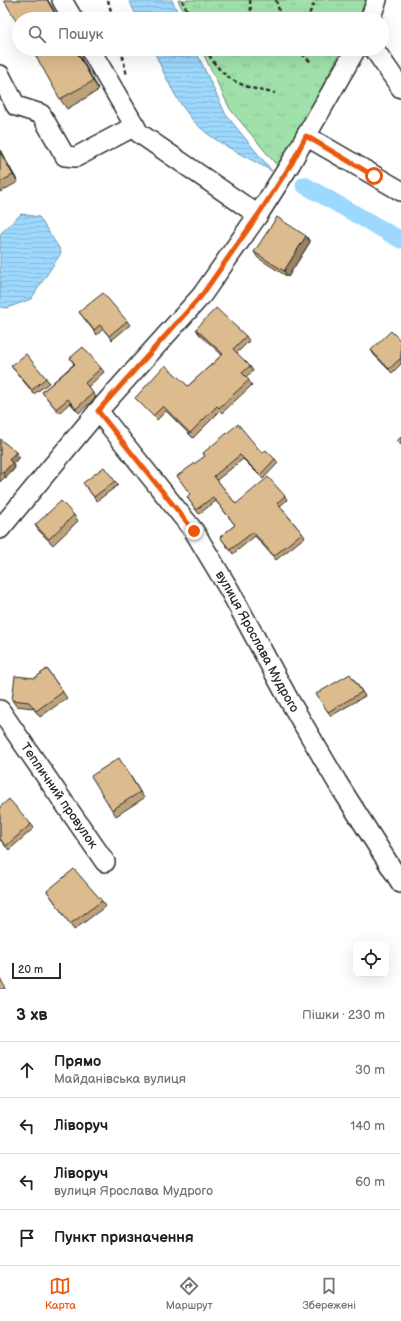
<!DOCTYPE html>
<html lang="uk">
<meta charset="utf-8">
<style>
body{margin:0;font-family:"Balsamiq Sans",sans-serif;background:#f6f6f6;color:#202124}
.controls{position:absolute;right:12px;bottom:12px;display:grid;overflow:hidden;border-radius:8px;box-shadow:0 4px 16px #0002}
.controls button{width:36px;height:36px;display:grid;place-items:center;padding:0;border:0;border-bottom:1px solid #e0e0e0;background:#fff;color:#202124;font:20px sans-serif}
.scale{position:absolute;left:12px;bottom:10px;width:49px;box-sizing:border-box;padding-left:4px;border:2px solid #2b2b2b;border-top:0;font-size:11px;line-height:14px;white-space:nowrap;color:#2b2b2b;-webkit-text-stroke:3px #fff;paint-order:stroke}
.stop{position:absolute;width:12px;height:12px;margin:-9px;border:3px solid #ea580c;border-radius:50%;background:#fff}
.stop.end{background:#ea580c;border-color:#fff;box-shadow:0 1px 4px #0008}
.list{margin:0;padding:0;list-style:none}
h2{display:flex;justify-content:space-between;align-items:center;height:52px;margin:0;padding:0 16px;font-size:17px}
h2 small{font-size:13px;font-weight:400;color:#757577}
.list li{display:grid;grid-template-columns:26px 1fr auto;gap:12px;align-items:center;box-sizing:border-box;height:56px;padding:0 16px;border-top:1px solid #e0e0e0}
.list b{display:block;font-size:15px;white-space:nowrap}
.list p{margin:0;font-size:13px;white-space:nowrap;color:#757577}
.list em{font-size:13px;font-style:normal;color:#757577}
.icon{flex:none;width:22px;height:22px;fill:none;stroke:currentColor;stroke-width:2;stroke-linecap:round;stroke-linejoin:round}
.map{position:relative;flex:none;width:401px;height:989px;overflow:hidden}
.search{position:absolute;background:#fff;box-shadow:0 4px 16px #0002;left:12px;right:12px;top:12px;height:44px;display:flex;align-items:center;gap:10px;box-sizing:border-box;padding:0 14px;border-radius:22px;color:#757577;font-size:15px}
.sheet{height:276px;background:#fff}
nav{display:flex;justify-content:space-around;align-items:center;box-sizing:border-box;height:56px;border-top:1px solid #e0e0e0;background:#fff;font-size:11px;color:#757577}
nav a{display:grid;justify-items:center;gap:2px}
nav .on{color:#ea580c}
.map>svg:first-child{display:block}
.park{fill:url(#park-tufts);stroke:#66866b}
.water{fill:url(#water-rules);stroke:#6f93aa}
.lines{fill:none;stroke-linecap:round;stroke-linejoin:round}
.canal{stroke:#9dd9fe;stroke-width:17}
.minor-casing{stroke:#2b2b2b;stroke-width:22}
.path{stroke:#2b2b2b;stroke-width:2.5;stroke-dasharray:4 3;stroke-linecap:butt}
.minor{stroke:#fff;stroke-width:19}
.wall{fill:#bda17a;stroke:#2b2b2b}
.shaded-wall{fill:#9a8363;stroke:#2b2b2b}
.building{fill:#dcbb8e;stroke:#2b2b2b}
.route{stroke:#ea580c;stroke-width:5}
.labels{text-anchor:middle;dominant-baseline:central;stroke-width:3;stroke-linejoin:round;paint-order:stroke}
.street-label{font-size:13px;fill:#2b2b2b;stroke:#fff}
</style>
<div class="map">
<svg width="401" height="989" viewBox="0 0 401 989">
<defs>
<pattern id="park-tufts" width="24" height="20" patternUnits="userSpaceOnUse"><rect width="24" height="20" fill="#a0e1ab"/><path d="M3 7l-1-3M5 7V3M7 7l1-3M15 17l-1-3M17 17v-4M19 17l1-3" fill="none" stroke="#8ac193"/></pattern>
<pattern id="water-rules" width="6" height="5" patternUnits="userSpaceOnUse"><rect width="6" height="5" fill="#9dd9fe"/><path d="M0 2.5h6" fill="none" stroke="#87bada"/></pattern>
</defs>
<rect width="100%" height="100%" fill="#fff"/>
<filter id="ink" filterUnits="userSpaceOnUse"><feTurbulence type="fractalNoise" baseFrequency=".025" numOctaves="2"/><feDisplacementMap in="SourceGraphic" scale="8" xChannelSelector="R" yChannelSelector="G"/><feConvolveMatrix kernelMatrix="1 2 1 2 8 2 1 2 1" color-interpolation-filters="sRGB"/></filter>
<g filter="url(#ink)">
<!-- park -->
<path class="park" d="M 178,0 L 368,0 L 358,19 L 187,19 Z
M 201,49 L 342,49 L 279,168 L 230,109 Z"/>
<!-- water -->
<path class="water" d="M 129,0 L 172,0 L 181,19 L 138,19 Z
M 153,49 L 195,49 L 226,115 L 272,171 C 247,157 210,141 192,119 C 174,98 164,73 153,49 Z
M 21,214 L 39,217 L 59,248 L 61,253 L 31,299 L 7,308 L 0,307 L 0,234 Z"/>
<g class="lines">
<!-- canal -->
<path class="canal" d="M 304,185 L 401,240"/>
<defs>
<g id="minor">
<path d="M 62,0 L 73,19"/>
<path d="M 370,19 L 377,0"/>
<path d="M 90,49 L 139,133 L 258,215"/>
<path d="M 356,49 L 306,136 L 401,191"/>
<path d="M 374,49 L 401,88"/>
<path d="M 0,75 L 16,106 L 41,114 L 65,156 L 76,157 L 135,126"/>
<path id="s1" d="M 98,411 L 194,531 L 230,591 L 289,700 L 337,782 L 401,883"/>
<path d="M 0,529 L 98,411 L 202,295 L 258,215 L 291,163 L 306,136"/>
<path id="s2" d="M 0,710 L 105,862"/>
</g>
</defs>
<!-- minor casing -->
<use href="#minor" class="minor-casing"/>
<!-- path -->
<path class="path" d="M 108,0 L 113,19
M 182,0 L 191,19
M 250,0 L 251,11 L 257,19
M 276,0 L 280,14 L 287,19
M 305,19 L 308,16 L 316,0
M 121,49 L 127,76
M 206,49 C 221,80 243,88 275,93
M 297,49 L 312,63"/>
<!-- minor -->
<use href="#minor" class="minor"/>
</g>
<!-- wall -->
<path class="wall" d="M 76,49 L 99,90 L 67,109 L 60,99 Z
M 0,150 L 18,182 L 0,192 Z
M 306,236 L 310,242 L 288,277 L 258,258 L 254,252 Z
M 79,312 L 127,321 L 130,325 L 112,340 L 103,329 L 97,335 Z
M 196,329 L 246,336 L 249,341 L 237,353 L 250,366 L 253,371 L 246,377 L 252,385 L 222,413 L 220,411 L 193,438 L 166,411 L 157,420 L 135,398 L 188,386 L 222,355 L 199,334 Z
M 401,341 L 401,364 L 392,373 L 374,355 L 371,350 Z
M 70,358 L 101,368 L 104,372 L 88,387 L 96,397 L 79,413 L 70,403 L 59,413 L 42,392 L 74,364 Z
M 11,366 L 46,378 L 49,383 L 34,394 Z
M 0,439 L 19,457 L 13,464 L 15,468 L 6,478 L 5,477 L 0,482 Z
M 203,453 L 262,453 L 275,459 L 278,463 L 263,479 L 243,459 L 217,480 L 236,504 L 285,496 L 287,500 L 280,506 L 305,537 L 276,560 L 255,536 L 233,554 L 220,537 L 235,525 L 216,501 L 199,514 L 187,497 L 190,494 L 205,456 Z
M 115,481 L 118,485 L 97,501 L 86,487 Z
M 74,515 L 78,521 L 53,545 L 39,531 L 35,525 Z
M 47,669 L 67,698 L 40,717 L 33,708 L 16,706 L 12,700 L 35,678 Z
M 353,678 L 365,696 L 331,716 L 316,694 Z
M 123,764 L 144,798 L 116,816 L 112,810 Z
M 0,807 L 31,824 L 34,828 L 9,850 L 0,840 Z
M 47,891 L 102,901 L 106,906 L 74,930 Z"/>
<!-- shaded-wall -->
<path class="shaded-wall" d="M 47,0 L 48,0 L 59,19 L 58,19 Z
M 75,49 L 76,49 L 99,90 L 93,81 Z
M 0,150 L 18,182 L 13,175 L 0,152 Z
M 306,236 L 310,242 L 288,277 L 284,271 Z
M 16,452 L 19,457 L 13,464 L 15,468 L 6,478 L 3,473 L 9,460 Z"/>
<!-- building -->
<path class="building" d="M 4,0 L 47,0 L 58,19 L 19,19 L 19,26 Z
M 32,49 L 75,49 L 93,81 L 60,99 Z
M 0,152 L 13,175 L 0,182 Z
M 277,217 L 306,236 L 284,271 L 254,252 Z
M 103,293 L 127,321 L 109,336 L 100,325 L 94,330 L 79,312 Z
M 216,308 L 246,336 L 233,349 L 250,366 L 242,373 L 249,380 L 219,408 L 217,406 L 190,433 L 163,406 L 153,416 L 135,398 L 165,365 L 188,386 L 223,354 L 196,329 Z
M 391,331 L 401,341 L 401,358 L 389,369 L 371,350 Z
M 83,347 L 101,368 L 85,383 L 93,393 L 76,409 L 68,399 L 56,409 L 42,392 L 75,364 L 70,358 Z
M 26,354 L 46,378 L 32,390 L 11,366 Z
M 238,424 L 262,453 L 266,450 L 275,459 L 260,475 L 240,455 L 214,476 L 236,504 L 268,477 L 285,496 L 277,503 L 302,533 L 274,556 L 253,532 L 230,550 L 220,537 L 235,525 L 213,497 L 196,510 L 187,497 L 190,494 L 177,476 L 205,456 L 203,453 Z
M 401,437 L 401,445 L 397,441 Z
M 0,439 L 16,452 L 9,460 L 12,463 L 3,473 L 2,472 L 0,473 Z
M 104,467 L 115,481 L 94,497 L 83,483 Z
M 61,501 L 74,515 L 49,539 L 35,525 Z
M 47,669 L 63,692 L 36,711 L 29,702 L 12,700 L 15,676 L 35,678 Z
M 350,674 L 362,692 L 328,712 L 316,694 Z
M 119,758 L 140,792 L 112,810 L 91,776 Z
M 9,799 L 31,824 L 6,846 L 0,839 L 0,807 Z
M 74,869 L 102,901 L 70,924 L 47,891 Z
M 0,978 L 6,989 L 0,989 Z"/>
</g>
<g class="lines" filter="url(#ink)">
<!-- route -->
<path class="route" d="M 194,531 L 98,411 L 202,295 L 258,215 L 292,163 L 306,136 L 374,176"/>
</g>
<g class="labels">
<!-- street labels -->
<g class="street-label">
<text stroke="none"><textPath href="#s1" startOffset="281">вулиця Ярослава Мудрого</textPath></text>
<text stroke="none"><textPath href="#s2" startOffset="104">Тепличний провулок</textPath></text>
</g>
</g>
</svg>
<div class="controls">
<button><svg class="icon" aria-label="locate" viewBox="0 0 24 24"><circle cx="12" cy="12" r="6"/><path d="M12 2v4M12 18v4M2 12h4M18 12h4"/></svg></button>
</div>
<div class="scale">20 m</div>
<div class="stop" style="left:374px;top:176px"></div>
<div class="stop end" style="left:194px;top:531px"></div>
<div class="search"><svg class="icon" aria-label="search" viewBox="0 0 24 24"><circle cx="10" cy="10" r="6"/><path d="M15 15l6 6"/></svg>Пошук</div>
</div>
<section class="sheet">
<h2>3 хв<small>Пішки · 230 m</small></h2>
<ul class="list">
<li><svg class="icon" aria-label="ahead" viewBox="0 0 24 24"><path d="M12 20V5M6 11l6-6 6 6"/></svg><div><b>Прямо</b><p>Майданівська вулиця</p></div><em>30 m</em></li>
<li><svg class="icon" aria-label="left" viewBox="0 0 24 24"><path d="M17 20v-9H6M10 6l-5 5 5 5"/></svg><div><b>Ліворуч</b></div><em>140 m</em></li>
<li><svg class="icon" aria-label="left" viewBox="0 0 24 24"><path d="M17 20v-9H6M10 6l-5 5 5 5"/></svg><div><b>Ліворуч</b><p>вулиця Ярослава Мудрого</p></div><em>60 m</em></li>
<li><svg class="icon" aria-label="arrive" viewBox="0 0 24 24"><path d="M6 21V4h12l-3 4 3 4H6"/></svg><div><b>Пункт призначення</b></div></li>
</ul>
</section>
<nav>
<a class="on"><svg class="icon" aria-label="map" viewBox="0 0 24 24"><path d="M3 6l6-2 6 2 6-2v14l-6 2-6-2-6 2zM9 4v14M15 6v14"/></svg>Карта</a>
<a><svg class="icon" aria-label="directions" viewBox="0 0 24 24"><path d="M12 3l9 9-9 9-9-9zM9 14v-3h6M13 9l2 2-2 2"/></svg>Маршрут</a>
<a><svg class="icon" aria-label="saved" viewBox="0 0 24 24"><path d="M7 4h10v16l-5-4-5 4z"/></svg>Збережені</a>
</nav>
